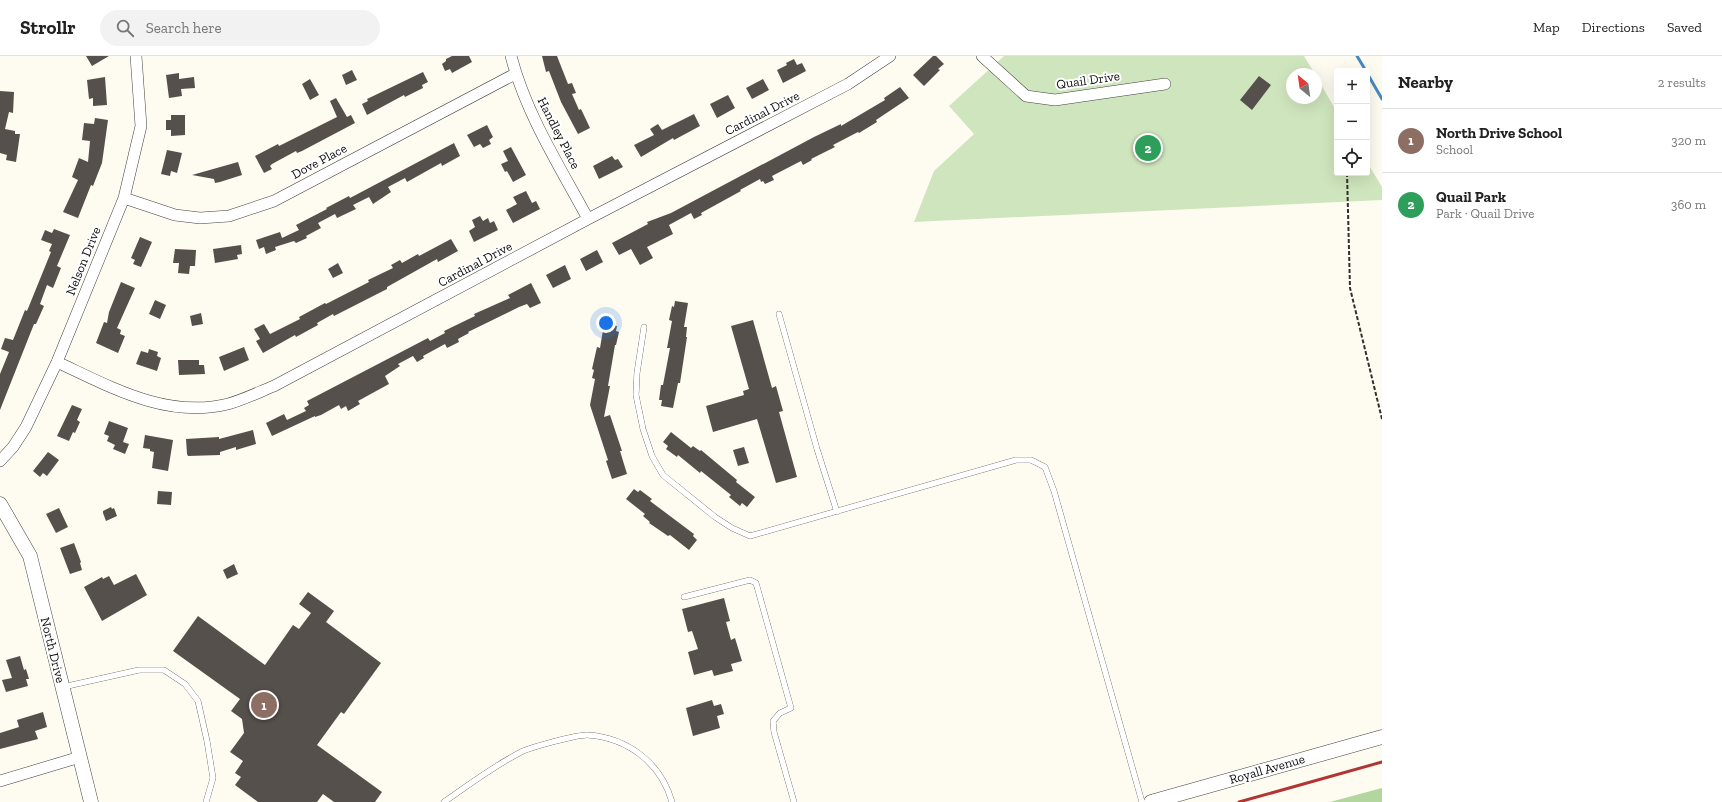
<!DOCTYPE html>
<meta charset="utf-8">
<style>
body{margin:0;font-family:"Zilla Slab",serif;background:#f2f2f2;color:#222}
.controls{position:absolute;right:12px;top:12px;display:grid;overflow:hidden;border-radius:4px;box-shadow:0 4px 16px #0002}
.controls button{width:36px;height:36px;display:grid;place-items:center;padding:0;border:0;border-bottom:1px solid #e0e0e0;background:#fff;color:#222;font:20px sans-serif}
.compass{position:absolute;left:1286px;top:12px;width:36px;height:36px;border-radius:50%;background:#fff;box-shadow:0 4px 16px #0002;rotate:331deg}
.you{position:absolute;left:606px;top:267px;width:14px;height:14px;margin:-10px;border:3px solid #fff;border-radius:50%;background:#1a73e8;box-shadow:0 0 0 6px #1a73e833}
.badge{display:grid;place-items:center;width:26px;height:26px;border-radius:50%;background:#b23533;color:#fff;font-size:13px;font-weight:700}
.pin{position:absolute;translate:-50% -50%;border:2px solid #fff;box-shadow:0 1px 4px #0006}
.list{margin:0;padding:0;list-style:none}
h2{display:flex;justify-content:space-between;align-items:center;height:52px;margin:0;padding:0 16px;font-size:17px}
h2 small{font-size:13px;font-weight:400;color:#767676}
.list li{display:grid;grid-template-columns:26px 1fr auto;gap:12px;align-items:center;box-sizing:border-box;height:64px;padding:0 16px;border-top:1px solid #e0e0e0}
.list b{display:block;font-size:15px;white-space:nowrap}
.list p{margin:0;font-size:13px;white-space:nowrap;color:#767676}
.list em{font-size:13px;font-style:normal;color:#767676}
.icon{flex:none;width:22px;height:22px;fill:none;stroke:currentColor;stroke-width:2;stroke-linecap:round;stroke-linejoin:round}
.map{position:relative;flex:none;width:1382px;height:746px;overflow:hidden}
header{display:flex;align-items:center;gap:24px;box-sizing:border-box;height:56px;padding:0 20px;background:#fff;border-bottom:1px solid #e0e0e0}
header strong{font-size:19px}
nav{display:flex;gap:22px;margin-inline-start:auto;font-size:14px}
.search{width:280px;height:36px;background:#f2f2f2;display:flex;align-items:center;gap:10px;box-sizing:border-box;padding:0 14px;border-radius:22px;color:#767676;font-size:15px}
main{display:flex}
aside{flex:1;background:#fff}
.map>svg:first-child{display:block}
.green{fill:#cfe5bd}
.forest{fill:#b3d59e}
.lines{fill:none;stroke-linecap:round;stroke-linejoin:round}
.stream{stroke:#4789c1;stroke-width:3}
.building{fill:#56504c}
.service-casing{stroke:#414141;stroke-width:6}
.minor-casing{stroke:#414141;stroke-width:12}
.tertiary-casing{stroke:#414141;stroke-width:15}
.path{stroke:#303030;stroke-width:2;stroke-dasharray:4 2;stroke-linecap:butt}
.service{stroke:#fff;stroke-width:5.5}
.minor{stroke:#fff;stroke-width:11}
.tertiary{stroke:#fff;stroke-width:14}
.rail{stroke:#b23533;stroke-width:3}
.labels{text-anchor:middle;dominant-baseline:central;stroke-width:4;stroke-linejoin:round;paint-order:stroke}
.street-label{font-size:13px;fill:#0e0e0e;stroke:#fff}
</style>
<header>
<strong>Strollr</strong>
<div class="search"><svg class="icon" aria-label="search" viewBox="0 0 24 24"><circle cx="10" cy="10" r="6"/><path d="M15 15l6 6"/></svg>Search here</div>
<nav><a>Map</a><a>Directions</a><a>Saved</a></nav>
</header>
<main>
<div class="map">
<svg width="1382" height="746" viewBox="0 0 1382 746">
<rect width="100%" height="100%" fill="#fefcf1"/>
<!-- green -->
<path class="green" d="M 1004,0 L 1304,0 L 1315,18 L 1292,18 L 1292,42 L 1316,42 L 1316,20 L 1337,56 L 1337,117 L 1367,117 L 1367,106 L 1382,131 L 1382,144 L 914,166 L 934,115 L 974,78 L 949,50 Z"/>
<!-- forest -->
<path class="forest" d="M 1382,732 L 1382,746 L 1330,746 Z"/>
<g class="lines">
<!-- stream -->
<path class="stream" d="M 1357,0 L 1366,15
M 1367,17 L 1382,43"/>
</g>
<!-- building -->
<path class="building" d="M 86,0 L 109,0 L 92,10 Z
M 452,0 L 469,0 L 472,6 L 452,17 L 450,13 L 445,15 L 442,8 L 446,5 L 446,3 Z
M 542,0 L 557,0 L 568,28 L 572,27 L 576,37 L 572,38 L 579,54 L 581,53 L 590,72 L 578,78 L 561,46 L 549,15 L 546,16 Z
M 933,0 L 936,0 L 944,8 L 938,13 L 940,14 L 924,30 L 913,19 Z
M 794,3 L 797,9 L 802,7 L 806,15 L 783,27 L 777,14 L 787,9 L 786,7 Z
M 352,14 L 357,24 L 346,29 L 342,19 Z
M 423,16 L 428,26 L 422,29 L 423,32 L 405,41 L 404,39 L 367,59 L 362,48 L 368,45 L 367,43 Z
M 179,17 L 179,23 L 194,21 L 195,32 L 181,33 L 182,40 L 169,42 L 166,19 Z
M 1259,20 L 1271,29 L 1252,54 L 1240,44 Z
M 105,21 L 107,49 L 93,50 L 93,42 L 89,43 L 87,24 Z
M 310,23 L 319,39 L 310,44 L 302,28 Z
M 763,23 L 769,34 L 752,43 L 746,32 Z
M 900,31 L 909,42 L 876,64 L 877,66 L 859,77 L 858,76 L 833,89 L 835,91 L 811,103 L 812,104 L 803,109 L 801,105 L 772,120 L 774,124 L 765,128 L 763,125 L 761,126 L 760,123 L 740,134 L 741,135 L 701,157 L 702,159 L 694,163 L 691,157 L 669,169 L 673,178 L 647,191 L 653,202 L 640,209 L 631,193 L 619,199 L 612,187 L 648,168 L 647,166 L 671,157 L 814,81 L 841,68 L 841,70 L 885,44 L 884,42 Z
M 0,35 L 14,36 L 13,57 L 9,56 L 5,73 L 15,75 L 15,78 L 20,78 L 16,106 L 6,104 L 7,99 L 0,97 Z
M 728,39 L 735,52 L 717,62 L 710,48 Z
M 336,42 L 347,61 L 351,59 L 355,67 L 302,95 L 297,97 L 296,95 L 272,108 L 270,110 L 272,113 L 264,117 L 255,100 L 278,88 L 279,90 L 337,61 L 330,45 Z
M 694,58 L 700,70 L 674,84 L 673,82 L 641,101 L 634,89 L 654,79 L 650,73 L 658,68 L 662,74 Z
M 171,59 L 185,59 L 185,79 L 171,80 L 171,74 L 166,74 L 166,64 L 171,64 Z
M 95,62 L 108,64 L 102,107 L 93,130 L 91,129 L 78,162 L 63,156 L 78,124 L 72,121 L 79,102 L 88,106 L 90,85 L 82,84 L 84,67 L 94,68 Z
M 487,69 L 493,81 L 489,84 L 491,88 L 483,92 L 480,88 L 474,91 L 467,79 Z
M 454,87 L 460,100 L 442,110 L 441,107 L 407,126 L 405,122 L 388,131 L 391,136 L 373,148 L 369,141 L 353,149 L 356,153 L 337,162 L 335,158 L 318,167 L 321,172 L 306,180 L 307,182 L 296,187 L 294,185 L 275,191 L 276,194 L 266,198 L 264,191 L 259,193 L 256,184 L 280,176 L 282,182 L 299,174 L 296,169 L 327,153 L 326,152 L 349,140 L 350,142 Z
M 511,91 L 526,119 L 513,126 L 507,115 L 505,116 L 501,108 L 508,105 L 503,95 Z
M 167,94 L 182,97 L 177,117 L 171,115 L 170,120 L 161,118 Z
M 612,100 L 615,104 L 618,103 L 623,111 L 599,123 L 593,110 Z
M 238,106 L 242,119 L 220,126 L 215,127 L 214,123 L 192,119 Z
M 526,135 L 532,147 L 536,145 L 540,153 L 513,167 L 506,154 L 517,148 L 513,141 Z
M 480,160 L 483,165 L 488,162 L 490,167 L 494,165 L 498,174 L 474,186 L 469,175 L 475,171 L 472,164 Z
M 54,173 L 70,179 L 57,210 L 61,212 L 53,232 L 47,229 L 40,248 L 44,250 L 36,268 L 34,268 L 0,354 L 0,318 L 9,296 L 1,293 L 5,282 L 13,284 L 25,254 L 27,255 L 51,196 L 49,195 L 52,188 L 41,184 L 45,174 L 52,177 Z
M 140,181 L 152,186 L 141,211 L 133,208 L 135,204 L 131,202 Z
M 451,183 L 458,195 L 438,206 L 437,203 L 387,231 L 387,233 L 334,260 L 333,258 L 317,267 L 318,269 L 296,281 L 295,279 L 263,297 L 256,285 L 260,283 L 254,273 L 264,268 L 270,278 L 300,263 L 299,261 L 325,247 L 326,248 L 369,226 L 368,224 L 393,212 L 391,209 L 400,204 L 402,207 L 418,198 L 419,200 Z
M 241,189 L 242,198 L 237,199 L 238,203 L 215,207 L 213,193 Z
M 175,193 L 196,194 L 195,210 L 190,210 L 189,218 L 178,217 L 179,207 L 173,207 Z
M 597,194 L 603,206 L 586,215 L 580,203 Z
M 338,207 L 343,217 L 333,222 L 328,213 Z
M 565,209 L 571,223 L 553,232 L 546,219 Z
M 121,226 L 135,232 L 117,272 L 121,274 L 120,278 L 125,280 L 118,297 L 96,287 L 104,266 L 107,267 L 109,256 Z
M 531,227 L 541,247 L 530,252 L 527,248 L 519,251 L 468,276 L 469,277 L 458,283 L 459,286 L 447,292 L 445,288 L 423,300 L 424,302 L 417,306 L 413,300 L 398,308 L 400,310 L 385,320 L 389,328 L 358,345 L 360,348 L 348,355 L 346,350 L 341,353 L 339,349 L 321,359 L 315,361 L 315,360 L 272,380 L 266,367 L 284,358 L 287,364 L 306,355 L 304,352 L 309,349 L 307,345 L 428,282 L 430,285 L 445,277 L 444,275 L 475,260 L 474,258 L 510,242 L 508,239 Z
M 155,244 L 166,249 L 160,263 L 149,258 Z
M 675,245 L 688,247 L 684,271 L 687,271 L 686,281 L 687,281 L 680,327 L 678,327 L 673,352 L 661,350 L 662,344 L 659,344 L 661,329 L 663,329 L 670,292 L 667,292 L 672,265 L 669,264 L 672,250 L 674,251 Z
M 201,257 L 203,268 L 192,270 L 190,260 Z
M 753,264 L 772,332 L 776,330 L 783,355 L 779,356 L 797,421 L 776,427 L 757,363 L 713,376 L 706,350 L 744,339 L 743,335 L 749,333 L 731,270 Z
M 604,268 L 617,270 L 616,275 L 619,276 L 616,289 L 615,289 L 608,330 L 610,330 L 604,361 L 610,359 L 622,395 L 620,395 L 627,418 L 612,423 L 606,405 L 608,404 L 590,349 L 595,323 L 592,322 L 594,314 L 592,313 L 597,291 L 600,292 Z
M 244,291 L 249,304 L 224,315 L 219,301 Z
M 149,293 L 158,296 L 157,300 L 161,302 L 157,315 L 136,308 L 141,295 L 148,297 Z
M 178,304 L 199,304 L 199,309 L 204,309 L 205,318 L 179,319 Z
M 72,349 L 82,353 L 77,364 L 80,366 L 75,377 L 73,376 L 69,385 L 57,380 Z
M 109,365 L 128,372 L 123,386 L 129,388 L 125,398 L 113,393 L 115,389 L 107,385 L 109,380 L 104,378 Z
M 253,374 L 256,388 L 236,394 L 236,391 L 220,396 L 220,399 L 188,400 L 187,398 L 186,383 L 219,381 L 219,383 Z
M 671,376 L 691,392 L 693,390 L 700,395 L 701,394 L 737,424 L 736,426 L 755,441 L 747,451 L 742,447 L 740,450 L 729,441 L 731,439 L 701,415 L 700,417 L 678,399 L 677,401 L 666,393 L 668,390 L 663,386 Z
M 145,379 L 173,384 L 168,415 L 152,412 L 154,396 L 150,395 L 150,393 L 143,392 Z
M 744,391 L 749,407 L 738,410 L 733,394 Z
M 48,396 L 59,404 L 47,420 L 43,417 L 40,421 L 33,415 Z
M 634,433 L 638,436 L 640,434 L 652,443 L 650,445 L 694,478 L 693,480 L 697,484 L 689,494 L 670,479 L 668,480 L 649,467 L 650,466 L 643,460 L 645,458 L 626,443 Z
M 158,435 L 172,436 L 171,449 L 157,448 Z
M 111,451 L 112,453 L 114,452 L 117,460 L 106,465 L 103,457 L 103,455 Z
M 59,452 L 68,471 L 56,477 L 46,458 Z
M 74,487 L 81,506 L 80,507 L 82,514 L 70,518 L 60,492 Z
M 234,508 L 238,518 L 227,523 L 223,514 Z
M 136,518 L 147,539 L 102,565 L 84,531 L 102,521 L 103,523 L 109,520 L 114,529 Z
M 308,536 L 334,555 L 326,566 L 381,607 L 344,658 L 341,656 L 317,689 L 382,736 L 375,746 L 334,746 L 323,738 L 317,746 L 258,746 L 235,729 L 241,721 L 235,717 L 243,705 L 230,696 L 244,677 L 242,663 L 231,655 L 240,643 L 173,595 L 198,560 L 265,609 L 293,569 L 299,573 L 311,557 L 299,548 Z
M 724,542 L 730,565 L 726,566 L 731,584 L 735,582 L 742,605 L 731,608 L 733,615 L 714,620 L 712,614 L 694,619 L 688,596 L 698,593 L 692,575 L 688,576 L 682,553 Z
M 20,600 L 24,614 L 26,613 L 29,623 L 26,623 L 28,630 L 6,636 L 2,624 L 12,622 L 6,604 Z
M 712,644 L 714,650 L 721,648 L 724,658 L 717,660 L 720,672 L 693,680 L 686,652 Z
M 43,656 L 47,671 L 35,675 L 38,683 L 0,693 L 0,677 L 19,671 L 17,664 Z"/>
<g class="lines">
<defs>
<path id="service" d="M 779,258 L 817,393 L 837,456
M 644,271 L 637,317 L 636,339 L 643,373 L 652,400 L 663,419 L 715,461 L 732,472 L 750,480 L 1016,404 L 1031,404 L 1045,411 L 1054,435 L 1142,746
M 684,541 L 750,524 L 756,527 L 791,652 L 780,657 L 773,665 L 774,676 L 794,746
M 63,631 L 139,614 L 164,614 L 185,628 L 198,645 L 207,685 L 213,722 L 206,746
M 444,746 C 470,728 495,709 523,695 C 533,691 578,678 588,679 C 628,682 661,707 672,746"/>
<path id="minor" d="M 511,0 C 526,58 560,111 588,163
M 982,0 L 1026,40 L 1055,44 L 1165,28
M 124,142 L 175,159 L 200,162 L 229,160 L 274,145 L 515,18
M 57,306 C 111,331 166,363 228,348 C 243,344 259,336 274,330 L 588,163 L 848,28 L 890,0
M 0,405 L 13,391 L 26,371 L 57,306 L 124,142 L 141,70 L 136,0
M 0,725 L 80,701"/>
<path id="tertiary" d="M 0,448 L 30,500 L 91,746
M 1151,746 L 1382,681"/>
</defs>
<!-- service casing -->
<use href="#service" class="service-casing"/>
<!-- minor casing -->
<use href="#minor" class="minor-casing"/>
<!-- tertiary casing -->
<use href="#tertiary" class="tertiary-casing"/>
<!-- path -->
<path class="path" d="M 1347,117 L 1350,232 L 1382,363"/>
<!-- service -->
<use href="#service" class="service"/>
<!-- minor -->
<use href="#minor" class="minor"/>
<!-- tertiary -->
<use href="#tertiary" class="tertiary"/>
<!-- rail -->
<path class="rail" d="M 1239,746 L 1382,706"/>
</g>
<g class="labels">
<!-- street labels -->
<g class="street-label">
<text transform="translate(1088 24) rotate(-8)">Quail Drive</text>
<text transform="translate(762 57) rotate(-27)">Cardinal Drive</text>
<text transform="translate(559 77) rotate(63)">Handley Place</text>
<text transform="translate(319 105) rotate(-28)">Dove Place</text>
<text transform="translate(83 205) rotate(-68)">Nelson Drive</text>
<text transform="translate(475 208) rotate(-28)">Cardinal Drive</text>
<text transform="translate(53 594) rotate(76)">North Drive</text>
<text transform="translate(1267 713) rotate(-16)">Royall Avenue</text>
</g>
</g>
</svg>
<div class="controls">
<button>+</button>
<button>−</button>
<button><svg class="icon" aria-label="locate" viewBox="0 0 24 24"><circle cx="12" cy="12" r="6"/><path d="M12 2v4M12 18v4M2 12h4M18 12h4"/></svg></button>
</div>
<svg class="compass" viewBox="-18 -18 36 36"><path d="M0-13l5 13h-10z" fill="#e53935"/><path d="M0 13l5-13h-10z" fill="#767676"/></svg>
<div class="you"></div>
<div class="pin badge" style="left:264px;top:649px;background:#8d6e63">1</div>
<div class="pin badge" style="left:1148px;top:92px;background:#2e9e5b">2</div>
</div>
<aside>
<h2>Nearby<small>2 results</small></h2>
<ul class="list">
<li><span class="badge" style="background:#8d6e63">1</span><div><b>North Drive School</b><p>School</p></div><em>320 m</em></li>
<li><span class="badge" style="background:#2e9e5b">2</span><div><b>Quail Park</b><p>Park · Quail Drive</p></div><em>360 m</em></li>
</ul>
</aside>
</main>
